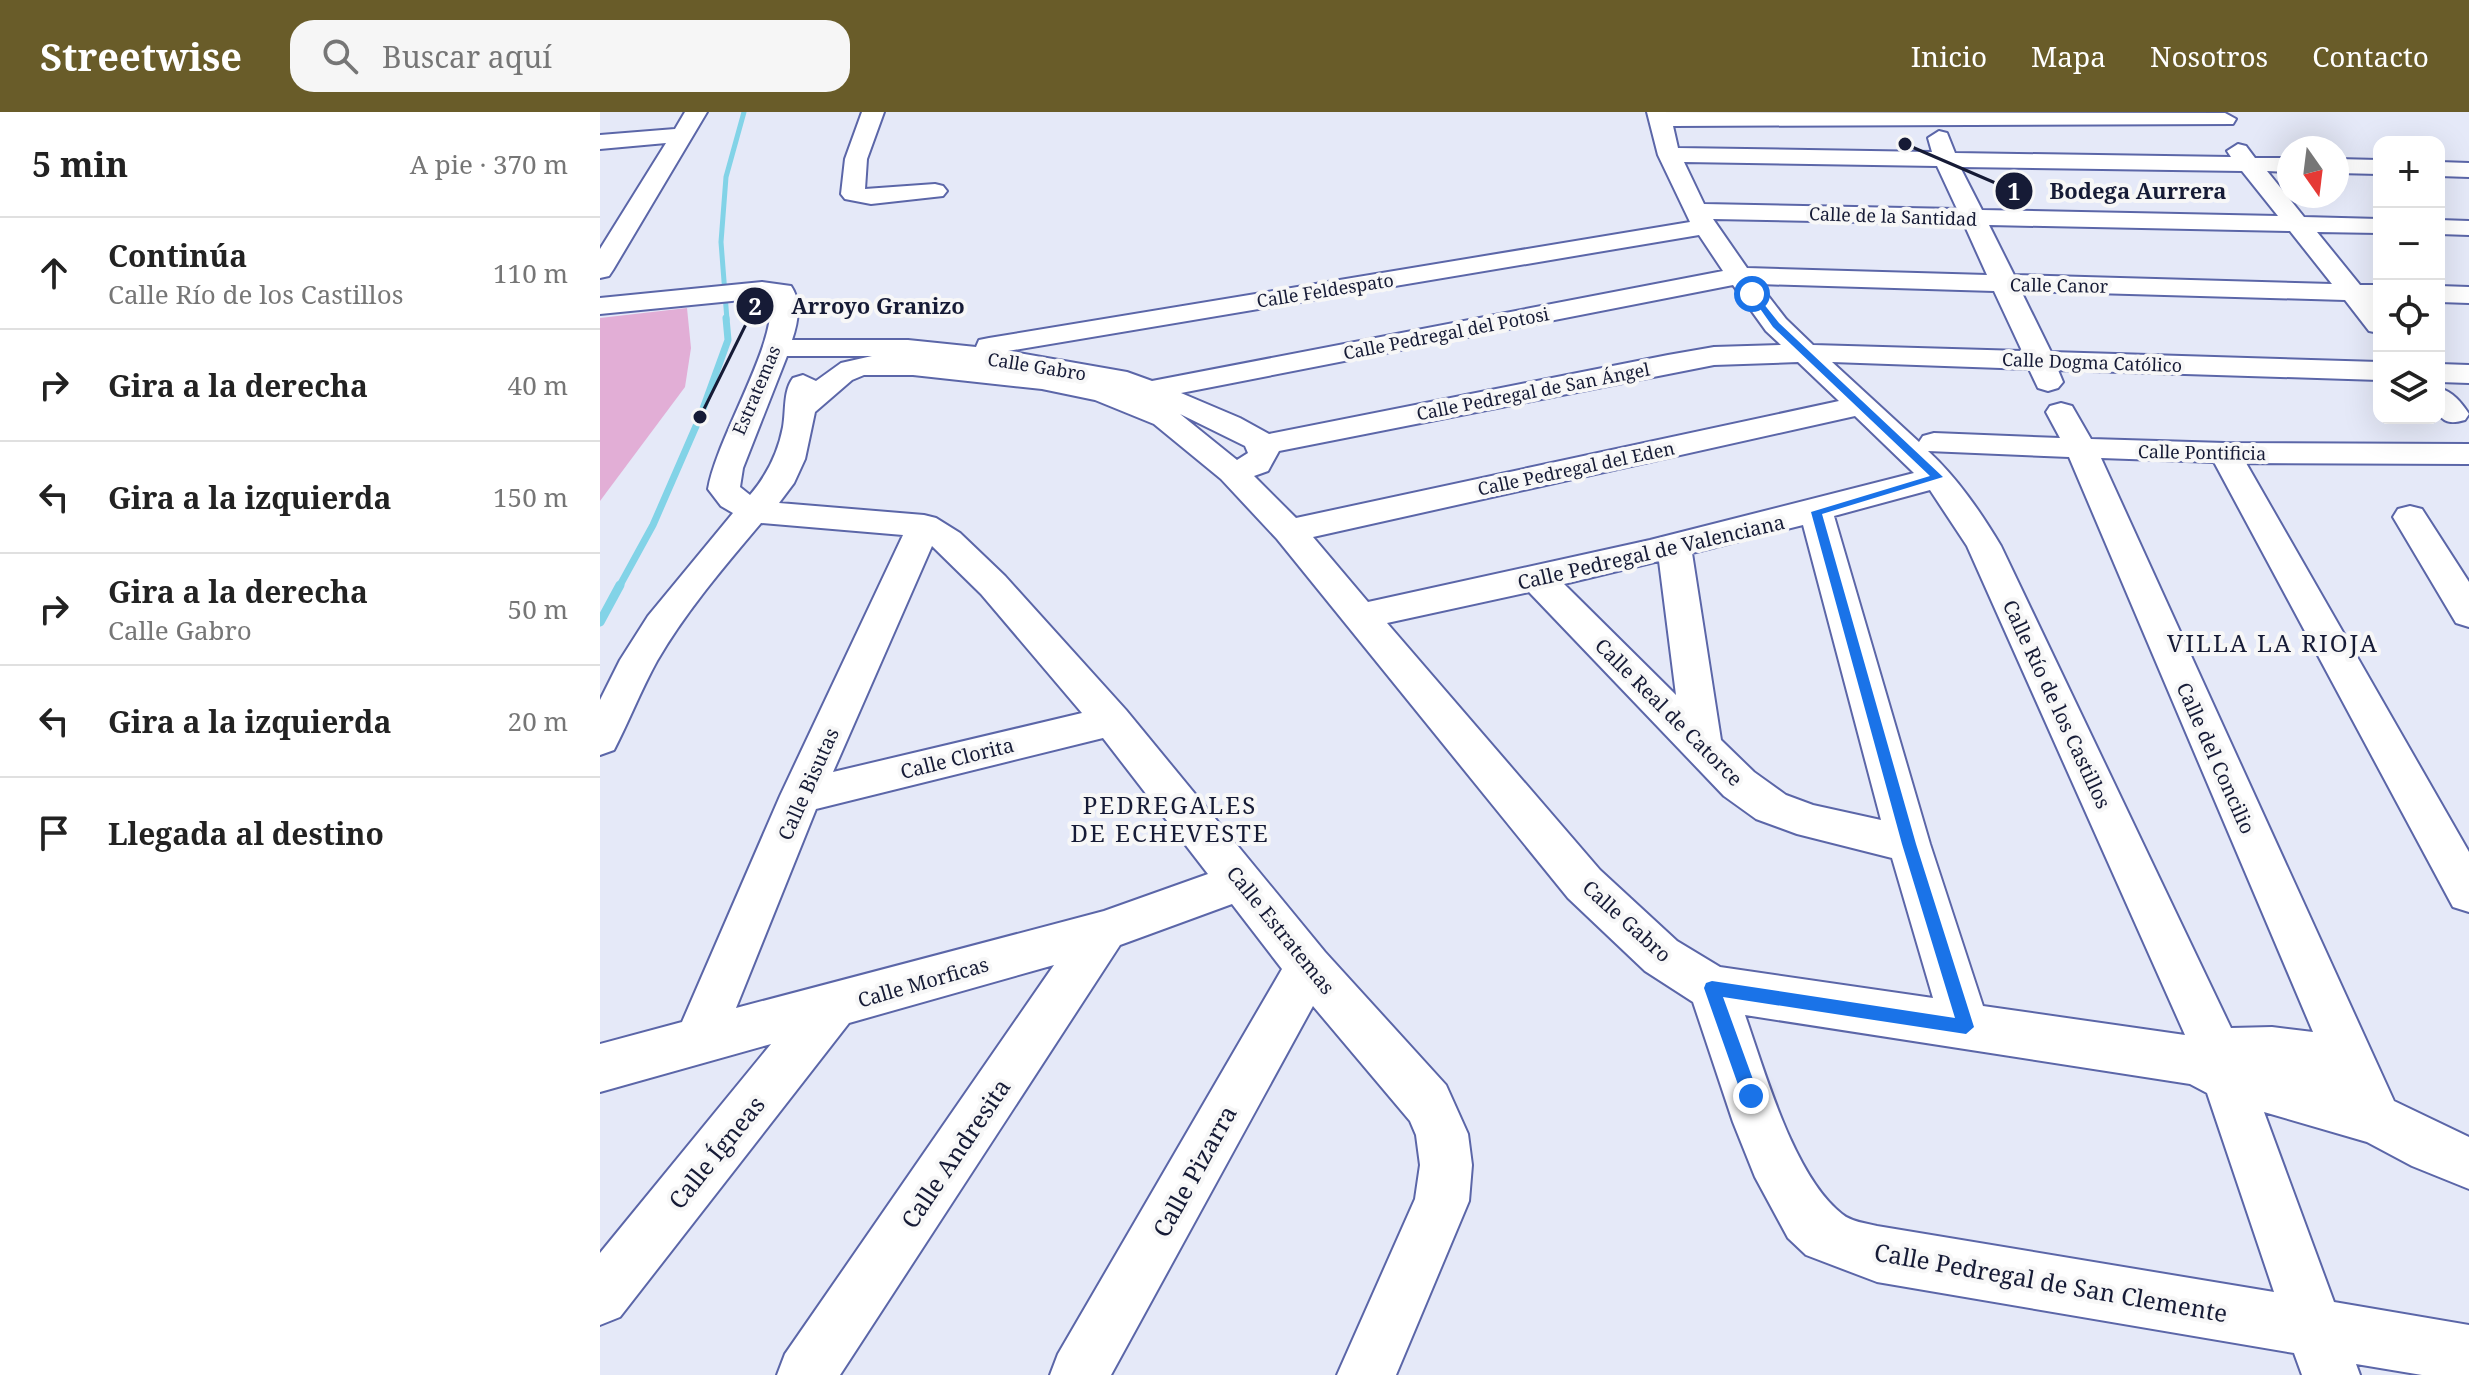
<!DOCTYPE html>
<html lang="es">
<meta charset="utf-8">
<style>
body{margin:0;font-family:"Noto Serif",serif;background:#f6f6f6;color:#222}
.controls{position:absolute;right:24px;top:24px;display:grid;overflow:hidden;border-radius:16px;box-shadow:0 8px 32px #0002}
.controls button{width:72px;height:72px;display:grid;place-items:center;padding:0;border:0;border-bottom:2px solid #e0e0e0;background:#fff;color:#222;font:40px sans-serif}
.compass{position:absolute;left:1677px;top:24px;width:72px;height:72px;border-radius:50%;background:#fff;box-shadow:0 8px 32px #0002;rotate:166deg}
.stop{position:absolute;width:24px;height:24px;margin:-18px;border:6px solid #1a73e8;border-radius:50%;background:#fff}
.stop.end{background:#1a73e8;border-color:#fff;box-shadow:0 2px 8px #0008}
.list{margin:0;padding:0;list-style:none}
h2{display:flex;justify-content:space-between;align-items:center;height:104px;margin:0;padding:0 32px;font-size:34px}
h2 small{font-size:26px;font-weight:400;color:#767676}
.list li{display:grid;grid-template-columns:52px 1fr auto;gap:24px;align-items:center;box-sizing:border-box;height:112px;padding:0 32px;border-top:2px solid #e0e0e0}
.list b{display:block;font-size:30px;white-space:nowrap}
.list p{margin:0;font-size:26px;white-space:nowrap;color:#767676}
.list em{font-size:26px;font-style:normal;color:#767676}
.icon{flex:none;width:44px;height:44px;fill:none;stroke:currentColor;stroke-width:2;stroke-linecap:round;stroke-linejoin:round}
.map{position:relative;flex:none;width:1869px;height:1263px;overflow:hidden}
header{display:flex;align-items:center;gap:48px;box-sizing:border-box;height:112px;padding:0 40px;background:#695c29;color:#fff}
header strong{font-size:38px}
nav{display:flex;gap:44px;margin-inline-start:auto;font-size:28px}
.search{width:560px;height:72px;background:#f6f6f6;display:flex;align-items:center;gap:20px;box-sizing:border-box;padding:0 28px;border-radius:24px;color:#767676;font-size:30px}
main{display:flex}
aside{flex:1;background:#fff}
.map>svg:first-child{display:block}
.green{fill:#e2aed6}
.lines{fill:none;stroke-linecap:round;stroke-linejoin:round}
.stream-far2{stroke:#82d3e7;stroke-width:5}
.stream-far1{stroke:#82d3e7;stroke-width:7}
.stream{stroke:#82d3e7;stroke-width:9}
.minor-casing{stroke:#5b66a8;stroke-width:4}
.minor{fill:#fff;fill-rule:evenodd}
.route{fill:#1a73e8}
.labels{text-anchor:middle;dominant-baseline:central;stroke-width:8;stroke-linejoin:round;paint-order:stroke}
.far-street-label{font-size:18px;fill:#161b36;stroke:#f7f7f7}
.street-label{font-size:20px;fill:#161b36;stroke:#f7f7f7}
.quarter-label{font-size:24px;letter-spacing:2px;fill:#161b36;stroke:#f7f7f7}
.near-street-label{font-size:24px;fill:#161b36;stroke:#f7f7f7}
.leader{fill:none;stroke:#161b36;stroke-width:3}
.callout-dot{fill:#161b36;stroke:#f7f7f7;stroke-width:3}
.mark-label{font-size:24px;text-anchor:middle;font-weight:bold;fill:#fff}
.callout-label{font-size:22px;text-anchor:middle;font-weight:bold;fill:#161b36;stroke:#f7f7f7;stroke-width:8;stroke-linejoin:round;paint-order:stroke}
</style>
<header>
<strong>Streetwise</strong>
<div class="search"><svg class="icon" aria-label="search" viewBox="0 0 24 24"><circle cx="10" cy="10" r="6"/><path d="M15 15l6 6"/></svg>Buscar aquí</div>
<nav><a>Inicio</a><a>Mapa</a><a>Nosotros</a><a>Contacto</a></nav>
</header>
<main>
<aside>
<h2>5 min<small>A pie · 370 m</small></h2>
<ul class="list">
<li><svg class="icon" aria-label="ahead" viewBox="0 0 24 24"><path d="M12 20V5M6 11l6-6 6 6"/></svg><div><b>Continúa</b><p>Calle Río de los Castillos</p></div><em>110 m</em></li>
<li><svg class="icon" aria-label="right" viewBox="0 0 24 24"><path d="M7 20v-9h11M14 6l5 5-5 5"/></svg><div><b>Gira a la derecha</b></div><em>40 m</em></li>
<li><svg class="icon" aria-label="left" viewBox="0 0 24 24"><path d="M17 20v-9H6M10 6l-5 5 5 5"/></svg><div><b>Gira a la izquierda</b></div><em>150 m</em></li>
<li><svg class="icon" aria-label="right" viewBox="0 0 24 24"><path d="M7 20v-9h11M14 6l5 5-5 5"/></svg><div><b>Gira a la derecha</b><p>Calle Gabro</p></div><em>50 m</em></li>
<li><svg class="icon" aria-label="left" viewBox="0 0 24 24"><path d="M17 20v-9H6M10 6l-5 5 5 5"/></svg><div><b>Gira a la izquierda</b></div><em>20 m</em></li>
<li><svg class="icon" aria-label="arrive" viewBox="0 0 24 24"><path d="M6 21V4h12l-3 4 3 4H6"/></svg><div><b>Llegada al destino</b></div></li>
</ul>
</aside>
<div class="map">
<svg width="1869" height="1263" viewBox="0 0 1869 1263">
<rect width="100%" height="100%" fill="#e5e9f8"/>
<!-- green -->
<path class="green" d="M 87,196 L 91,236 L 85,275 L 0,389 L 0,206 Z"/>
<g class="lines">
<!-- stream-far2 -->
<path class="stream-far2" d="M 127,208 L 121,130 L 126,65 L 144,0"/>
<!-- stream-far1 -->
<path class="stream-far1" d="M 19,475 L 53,413 L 100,305 L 128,228 L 126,206"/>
<!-- stream -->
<path class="stream" d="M 0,510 L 20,473"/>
<defs>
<path id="minor" d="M 85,0 L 107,0 L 13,158 L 9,164 L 0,166 L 0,137 L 66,31 L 0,37 L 0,23 L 75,17 Z
M 262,0 L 284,0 L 267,47 L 265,77 L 335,72 L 343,74 L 347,79 L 343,84 L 271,92 L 245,87 L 241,82 L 245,47 Z
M 1047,0 L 1625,1 L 1636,7 L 1633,12 L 1073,14 L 1078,36 L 1332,40 L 1328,26 L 1339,19 L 1347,21 L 1355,41 L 1631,45 L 1627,39 L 1638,32 L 1646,34 L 1655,46 L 1689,46 L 1689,60 L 1667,59 L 1704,105 L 1779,107 L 1779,121 L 1717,120 L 1760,173 L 1779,173 L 1779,189 L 1774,189 L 1779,195 L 1779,221 L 1769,219 L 1745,188 L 1421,179 L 1451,240 L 1779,250 L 1779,268 L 1458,258 L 1463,270 L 1458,276 L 1448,279 L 1438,276 L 1429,257 L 1232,250 L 1319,330 L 1323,324 L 1334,321 L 1460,326 L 1446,300 L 1450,294 L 1461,291 L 1472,294 L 1491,327 L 1625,331 L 1869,332 L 1869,352 L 1646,351 L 1869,740 L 1869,800 L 1853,795 L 1614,350 L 1501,346 L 1794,989 L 1869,1025 L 1869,1077 L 1812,1054 L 1767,1030 L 1664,1000 L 1734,1190 L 1869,1213 L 1869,1263 L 1822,1263 L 1756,1252 L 1760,1263 L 1702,1263 L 1694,1241 L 1277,1170 L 1206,1143 L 1188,1126 L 1155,1065 L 1133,1010 L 1093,890 L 1045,859 L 968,786 L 677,427 L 621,367 L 554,312 L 495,288 L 442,277 L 313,263 L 264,263 L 252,268 L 215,300 L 205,347 L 194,371 L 179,391 L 324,403 L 336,406 L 360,421 L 405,464 L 526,598 L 725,840 L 846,973 L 868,1022 L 872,1053 L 869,1089 L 796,1263 L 737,1263 L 815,1087 L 820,1053 L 816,1023 L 810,1009 L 713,894 L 511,1263 L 450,1263 L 458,1242 L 682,857 L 632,792 L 520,833 L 240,1263 L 177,1263 L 185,1242 L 454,853 L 249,911 L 20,1205 L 0,1213 L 0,1141 L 171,932 L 0,980 L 0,932 L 82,910 L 180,684 L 303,423 L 161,411 C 124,455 86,499 57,549 C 41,578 29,609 14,638 L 0,643 L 0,588 L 20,548 L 48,504 L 133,401 L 121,394 L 108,377 C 117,324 178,231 170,187 L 162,186 L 0,202 L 0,186 L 162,170 L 191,174 C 202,190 198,210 192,228 L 308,228 L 376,235 L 379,228 L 389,226 L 1090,110 L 1058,43 ZM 1084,50 L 1337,54 L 1357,97 L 1104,92 ZM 1360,55 L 1642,59 L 1678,104 L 1382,98 ZM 1113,107 L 1364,112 L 1387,163 L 1147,156 ZM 1389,113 L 1690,119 L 1732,172 L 1414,163 ZM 1099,123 L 1123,159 L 552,269 L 527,260 L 408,239 ZM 1159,172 L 1394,179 L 1422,239 L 1213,233 L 1186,207 ZM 1133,173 L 1166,219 L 1181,233 L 1114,235 L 1068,243 L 669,322 L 640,306 L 581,281 ZM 187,244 L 272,244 L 241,251 L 216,269 L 203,263 L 193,266 C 183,279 186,299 183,315 C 178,341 167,363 150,383 L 140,375 L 143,356 ZM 1198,250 L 1239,289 L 696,406 L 654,364 L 668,359 L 679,339 L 1114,253 ZM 580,302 L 645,334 L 648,341 L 637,348 ZM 1255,304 L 1314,361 L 1050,428 L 768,490 L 713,425 ZM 1328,339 L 1469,345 L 1713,920 L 1672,915 L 1631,916 L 1401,434 C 1380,399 1358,367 1328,339 ZM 1330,378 L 1367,434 L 1585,923 L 1383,894 L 1330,732 L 1234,404 ZM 1203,413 L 1281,708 L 1213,693 L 1186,683 L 1154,660 L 1121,628 L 1092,441 ZM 332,434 L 381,482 L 482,601 L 233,660 ZM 1059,449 L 1076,583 L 964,472 ZM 929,480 L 1124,684 L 1156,707 L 1197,722 L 1292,746 L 1333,886 L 1120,855 L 1077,829 L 1000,758 L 787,511 ZM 503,626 L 608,762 L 504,799 L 136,896 L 216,697 ZM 1145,903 L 1590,972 L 1607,981 L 1674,1180 L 1277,1114 C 1266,1111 1251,1110 1242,1102 C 1194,1065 1165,960 1145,903 Z
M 1737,47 L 1779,48 L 1779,62 L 1737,61 Z
M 1839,50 L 1869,51 L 1869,65 L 1839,64 Z
M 1839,108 L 1869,109 L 1869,123 L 1839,122 Z
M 1839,174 L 1869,175 L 1869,191 L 1839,190 Z
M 1839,252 L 1869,253 L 1869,271 L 1839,270 Z
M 1839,276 C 1853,280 1861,290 1869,302 L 1865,308 C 1854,311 1846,312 1839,303 Z
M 1810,394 L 1822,397 L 1869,470 L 1869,515 L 1856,511 L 1793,405 L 1798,397 Z"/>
</defs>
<!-- minor casing -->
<use href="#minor" class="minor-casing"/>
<!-- minor -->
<use href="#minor" class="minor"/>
</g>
<!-- route -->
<path class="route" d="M 1149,181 L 1155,181 L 1179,211 L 1343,365 L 1222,402 L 1316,732 L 1374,915 L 1366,922 L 1123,885 L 1159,984 L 1151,993 L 1142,984 L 1104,876 L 1106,871 L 1112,869 L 1355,906 L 1302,732 L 1211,400 L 1330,364 L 1173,215 Z"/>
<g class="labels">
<!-- far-street labels -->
<g class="far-street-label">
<text transform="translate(1293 104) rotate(2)">Calle de la Santidad</text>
<text transform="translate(1459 173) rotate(1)">Calle Canor</text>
<text transform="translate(725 178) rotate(-9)">Calle Feldespato</text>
<text transform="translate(846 221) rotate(-11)">Calle Pedregal del Potosi</text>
<text transform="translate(1492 250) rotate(2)">Calle Dogma Católico</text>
<text transform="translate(437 254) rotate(9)">Calle Gabro</text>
<text transform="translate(156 278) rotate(-67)">Estratemas</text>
<text transform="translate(933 279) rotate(-11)">Calle Pedregal de San Ángel</text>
<text transform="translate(1602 340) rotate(1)">Calle Pontificia</text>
<text transform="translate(976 356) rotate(-12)">Calle Pedregal del Eden</text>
</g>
<!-- street labels -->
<g class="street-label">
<text transform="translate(1051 440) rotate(-13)">Calle Pedregal de Valenciana</text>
<text transform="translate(1457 592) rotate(65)">Calle Río de los Castillos</text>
<text transform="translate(1069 600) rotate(45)">Calle Real de Catorce</text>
<text transform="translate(357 646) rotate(-14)">Calle Clorita</text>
<text transform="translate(1616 646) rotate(66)">Calle del Concilio</text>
<text transform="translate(208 672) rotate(-66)">Calle Bisutas</text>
<text transform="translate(1027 809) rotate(42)">Calle Gabro</text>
<text transform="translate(681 818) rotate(51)">Calle Estratemas</text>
<text transform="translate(323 870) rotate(-16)">Calle Morficas</text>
</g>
<!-- quarter labels -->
<g class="quarter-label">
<text x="1673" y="530">VILLA LA RIOJA</text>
<text x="570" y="692">PEDREGALES<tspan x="570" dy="28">DE ECHEVESTE</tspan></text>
</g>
<!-- near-street labels -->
<g class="near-street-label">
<text transform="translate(116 1040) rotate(-51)">Calle Ígneas</text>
<text transform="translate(355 1041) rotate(-56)">Calle Andresita</text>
<text transform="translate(594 1059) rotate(-61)">Calle Pizarra</text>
<text transform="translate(1451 1170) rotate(10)">Calle Pedregal de San Clemente</text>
</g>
</g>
<!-- callouts -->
<path class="leader" d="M1305 32L1414 79M100 305L155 194"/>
<g class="callout-dot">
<circle cx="1305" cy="32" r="8"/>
<circle cx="100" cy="305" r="8"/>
<circle cx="1414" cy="79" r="20"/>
<circle cx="155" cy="194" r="20"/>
</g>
<g class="mark-label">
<text x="1414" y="88">1</text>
<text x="155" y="203">2</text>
</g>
<g class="callout-label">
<text x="1538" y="87">Bodega Aurrera</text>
<text x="278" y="202">Arroyo Granizo</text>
</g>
</svg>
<div class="controls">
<button>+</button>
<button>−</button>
<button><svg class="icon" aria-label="locate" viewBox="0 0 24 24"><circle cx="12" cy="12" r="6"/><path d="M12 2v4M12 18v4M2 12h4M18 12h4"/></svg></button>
<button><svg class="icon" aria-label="layers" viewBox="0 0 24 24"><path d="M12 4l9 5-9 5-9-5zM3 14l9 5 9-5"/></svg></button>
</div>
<svg class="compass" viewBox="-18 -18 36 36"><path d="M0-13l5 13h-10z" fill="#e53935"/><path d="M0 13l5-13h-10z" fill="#767676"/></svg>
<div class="stop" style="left:1152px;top:182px"></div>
<div class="stop end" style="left:1151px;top:984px"></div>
</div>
</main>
